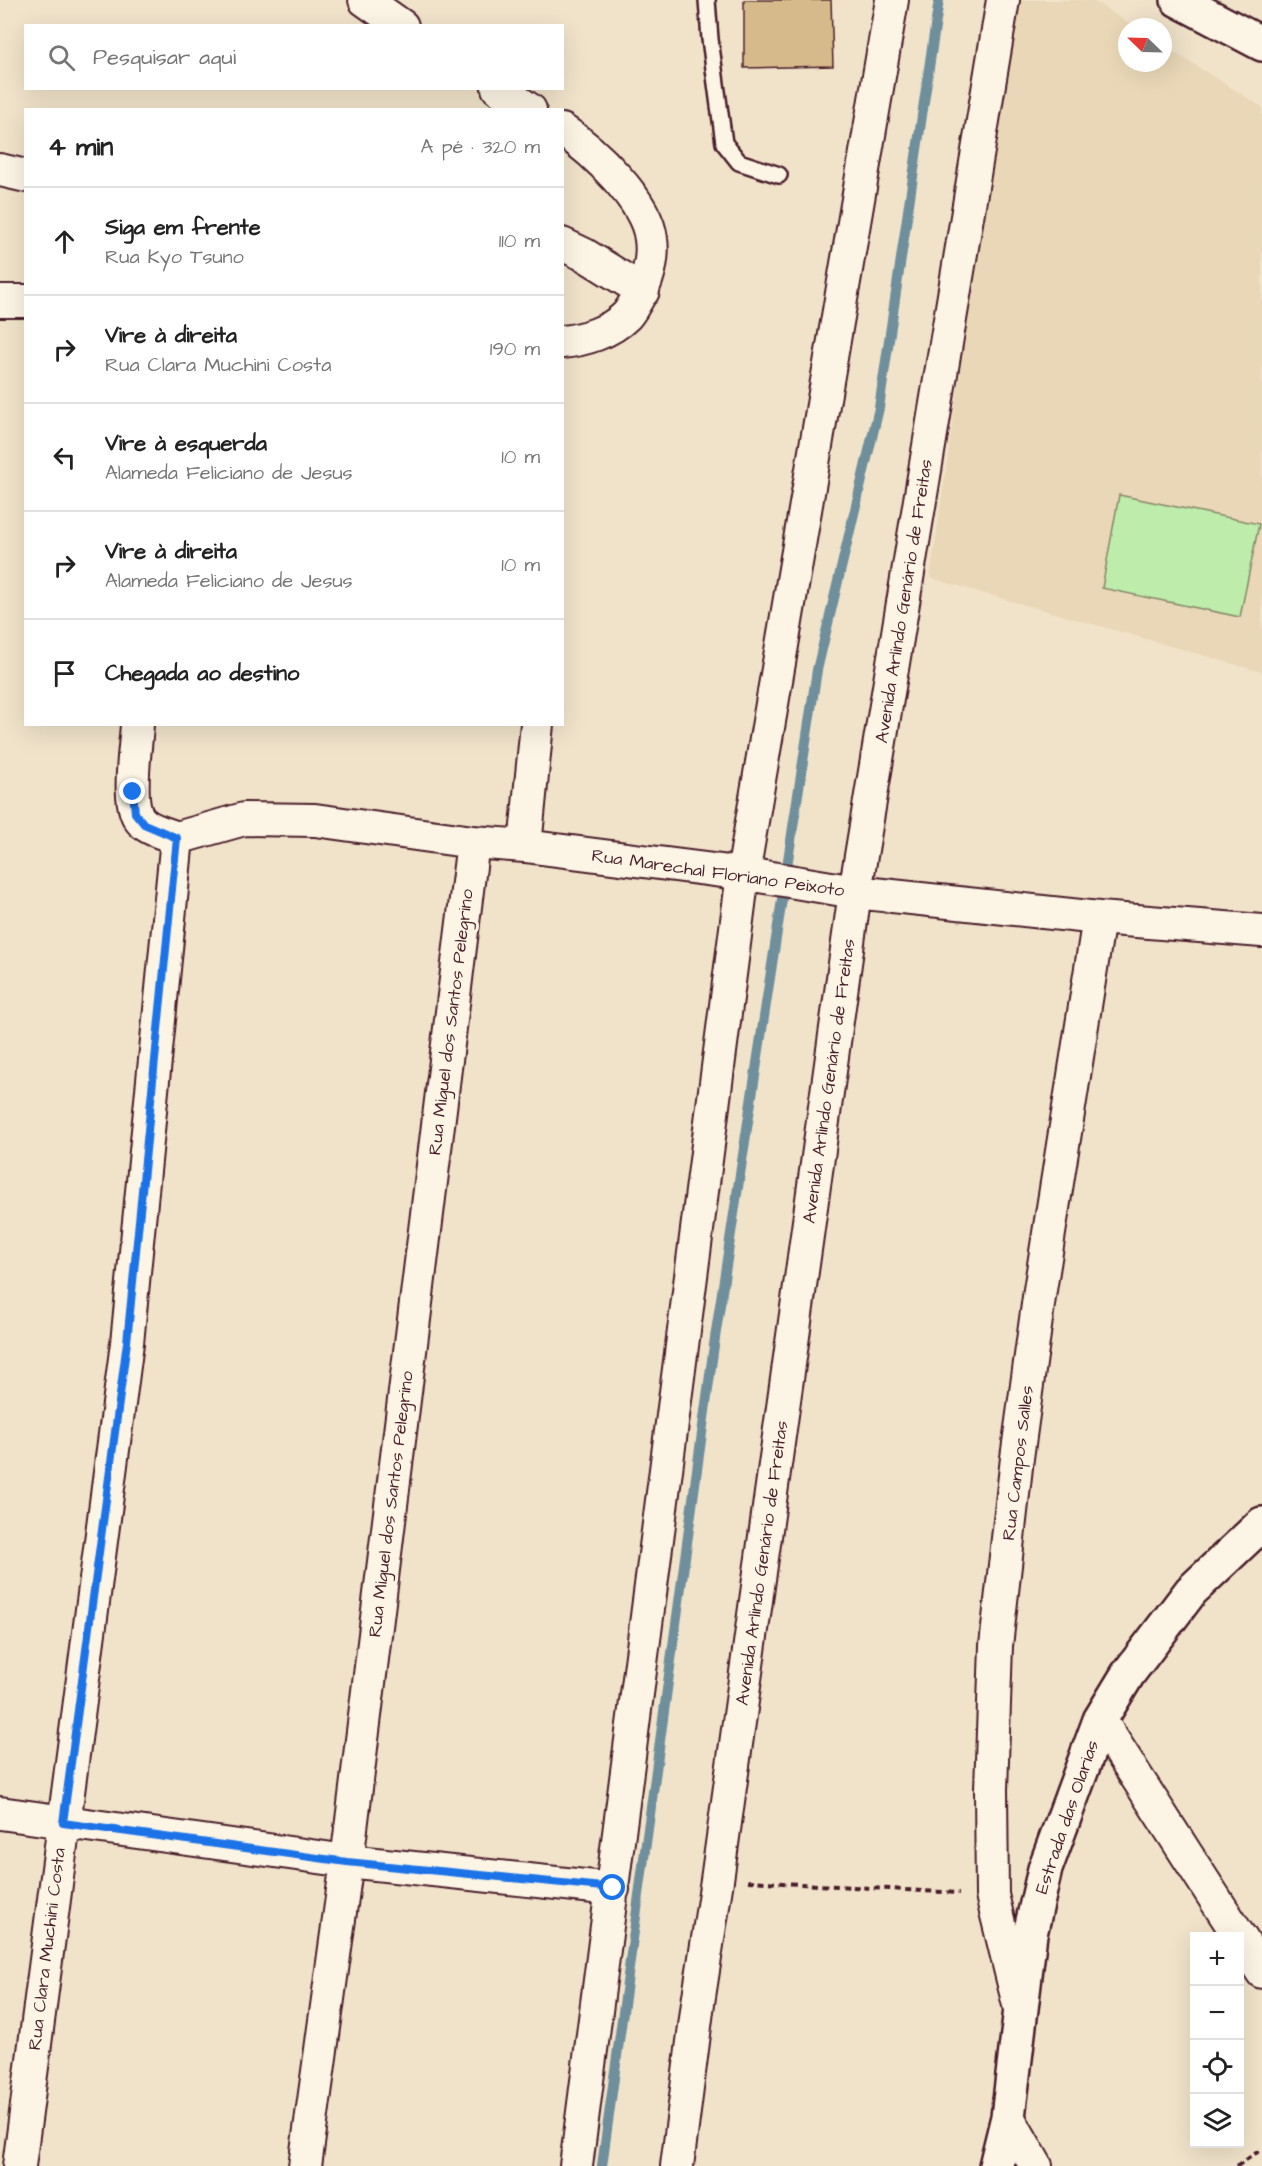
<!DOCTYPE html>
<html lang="pt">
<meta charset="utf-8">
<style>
body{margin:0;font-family:"Architects Daughter",sans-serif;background:#f2f2f2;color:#222}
.controls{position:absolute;right:18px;bottom:18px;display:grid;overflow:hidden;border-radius:0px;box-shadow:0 6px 24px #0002}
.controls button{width:54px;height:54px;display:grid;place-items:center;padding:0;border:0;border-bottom:2px solid #e0e0e0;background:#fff;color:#222;font:30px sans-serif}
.compass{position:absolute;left:1118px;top:18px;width:54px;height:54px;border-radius:50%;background:#fff;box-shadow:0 6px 24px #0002;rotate:293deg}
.stop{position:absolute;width:18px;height:18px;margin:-14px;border:4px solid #1a73e8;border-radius:50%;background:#fff}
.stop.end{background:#1a73e8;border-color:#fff;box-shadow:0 2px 6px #0008}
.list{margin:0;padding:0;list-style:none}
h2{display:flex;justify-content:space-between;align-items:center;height:78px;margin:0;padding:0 24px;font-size:26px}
h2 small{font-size:20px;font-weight:400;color:#767676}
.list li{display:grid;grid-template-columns:39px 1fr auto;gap:18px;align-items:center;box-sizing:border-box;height:108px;padding:0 24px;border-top:2px solid #e0e0e0}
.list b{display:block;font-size:22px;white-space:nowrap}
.list p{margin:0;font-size:20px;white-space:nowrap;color:#767676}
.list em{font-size:20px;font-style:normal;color:#767676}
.icon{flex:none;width:33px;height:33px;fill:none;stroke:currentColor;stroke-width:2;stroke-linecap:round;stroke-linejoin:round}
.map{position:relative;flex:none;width:1262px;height:2166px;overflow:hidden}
.search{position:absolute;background:#fff;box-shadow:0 6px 24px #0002;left:24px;top:24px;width:540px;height:66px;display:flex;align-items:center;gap:15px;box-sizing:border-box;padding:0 21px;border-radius:0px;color:#767676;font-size:22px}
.panel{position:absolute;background:#fff;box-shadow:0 6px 24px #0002;left:24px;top:108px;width:540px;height:618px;border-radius:0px}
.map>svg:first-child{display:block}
.built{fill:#e9d7b7}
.green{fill:#beecaa;stroke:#84866a;stroke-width:1.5}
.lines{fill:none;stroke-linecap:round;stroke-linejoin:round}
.stream{stroke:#708f9c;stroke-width:10}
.building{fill:#d6ba8b;stroke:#4a1f2b;stroke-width:1.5}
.service-casing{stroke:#4a1f2b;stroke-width:20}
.minor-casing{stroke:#4a1f2b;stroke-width:36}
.secondary-casing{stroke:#4a1f2b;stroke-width:38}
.path{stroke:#4a1f2b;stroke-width:4;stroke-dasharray:6 4.5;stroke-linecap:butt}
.service{stroke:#fcf5e5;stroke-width:15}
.minor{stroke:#fcf5e5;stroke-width:32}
.secondary{stroke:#fcf5e5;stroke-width:33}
.route{stroke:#1a73e8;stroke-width:8}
.labels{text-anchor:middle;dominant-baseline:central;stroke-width:6;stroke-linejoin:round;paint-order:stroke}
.street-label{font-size:18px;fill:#4a1f2b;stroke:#fcf5e5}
</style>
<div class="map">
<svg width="1262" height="2166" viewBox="0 0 1262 2166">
<rect width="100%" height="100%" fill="#f1e3ca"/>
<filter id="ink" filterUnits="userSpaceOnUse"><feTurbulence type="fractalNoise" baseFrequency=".0167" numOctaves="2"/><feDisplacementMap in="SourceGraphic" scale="12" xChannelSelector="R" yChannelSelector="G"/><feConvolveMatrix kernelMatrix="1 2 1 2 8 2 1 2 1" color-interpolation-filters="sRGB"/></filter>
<g filter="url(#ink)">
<!-- built -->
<path class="built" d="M 1021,0 L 1092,0 L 1135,27 L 1127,27 L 1127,63 L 1163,63 L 1163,45 L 1262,107 L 1262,672 L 930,578 L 990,170 L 1016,13 Z"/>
<!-- green -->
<path class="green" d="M 1119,495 L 1259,524 L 1240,617 L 1102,588 Z"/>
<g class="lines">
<!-- stream -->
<path class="stream" d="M 602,2166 L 715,1338 L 817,670 L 879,408 L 939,0"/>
</g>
<!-- building -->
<path class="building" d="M 744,0 L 831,0 L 833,66 L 744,68 Z"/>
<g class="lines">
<defs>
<path id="service" d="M 707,0 L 710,39 L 724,143 L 739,162 L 779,175"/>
<path id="minor" d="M 365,0 L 402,26
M 498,88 L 530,110
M 562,130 C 593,150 647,201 651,239 C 654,260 647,284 636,301 C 633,306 630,312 626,316 C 610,332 584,340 562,342
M 0,170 L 26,176
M 562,244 L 585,255 L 643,291
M 0,301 L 26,301
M 137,724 C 136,748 125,806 142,822 C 150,830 167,834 177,838
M 177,838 L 244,819 L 315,820 L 473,842 L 525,846 L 753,875 L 855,892 L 1099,918 L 1262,931
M 525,846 L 537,724
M 1100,1720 L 1239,1936
M 0,1813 L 347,1861 L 613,1889
M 1240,1937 L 1262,1972
M 1020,2009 L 992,1895 L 991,1789 L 996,1646 L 1017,1458 L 1040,1290 L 1099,918
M 1008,2117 L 1036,2166
M 19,2166 L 127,1343 L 177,838
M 305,2166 L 347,1861 L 473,842
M 576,2166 L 743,874 L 892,0
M 677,2166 L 698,2003 L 717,1880 L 855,892 L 1003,0"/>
<path id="secondary" d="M 1178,0 L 1262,44
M 996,2166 L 1008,2117 L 1030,1934 L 1045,1869 L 1100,1720 L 1128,1674 L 1191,1591 L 1262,1524"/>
</defs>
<!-- service casing -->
<use href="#service" class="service-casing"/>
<!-- minor casing -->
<use href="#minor" class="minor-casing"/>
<!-- secondary casing -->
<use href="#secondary" class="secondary-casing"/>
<!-- path -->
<path class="path" d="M 748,1881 L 959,1893
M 1237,2166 L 1262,2149"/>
<!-- service -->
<use href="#service" class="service"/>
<!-- minor -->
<use href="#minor" class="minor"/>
<!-- secondary -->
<use href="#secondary" class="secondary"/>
</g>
</g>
<g class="lines" filter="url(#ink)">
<!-- route -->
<path class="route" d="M 133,792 L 135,813 L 144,824 L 177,838 L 127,1342 L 63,1823 L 347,1862 L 613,1888"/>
</g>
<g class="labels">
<!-- street labels -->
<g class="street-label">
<text transform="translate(904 601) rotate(-81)">Avenida Arlindo Genário de Freitas</text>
<text transform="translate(718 873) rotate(8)">Rua Marechal Floriano Peixoto</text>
<text transform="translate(451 1022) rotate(-83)">Rua Miguel dos Santos Pelegrino</text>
<text transform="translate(829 1081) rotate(-82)">Avenida Arlindo Genário de Freitas</text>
<text transform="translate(1018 1463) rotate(-83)">Rua Campos Salles</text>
<text transform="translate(391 1504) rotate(-83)">Rua Miguel dos Santos Pelegrino</text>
<text transform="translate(762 1563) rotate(-82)">Avenida Arlindo Genário de Freitas</text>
<text transform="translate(1067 1817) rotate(-71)">Estrada das Olarias</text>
<text transform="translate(47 1949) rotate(-83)">Rua Clara Muchini Costa</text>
</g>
</g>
</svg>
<div class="controls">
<button>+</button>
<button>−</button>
<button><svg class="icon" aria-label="locate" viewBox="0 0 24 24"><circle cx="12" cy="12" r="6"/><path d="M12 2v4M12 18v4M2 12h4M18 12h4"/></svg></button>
<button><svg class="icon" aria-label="layers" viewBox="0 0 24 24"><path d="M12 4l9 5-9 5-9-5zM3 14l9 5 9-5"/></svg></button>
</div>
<svg class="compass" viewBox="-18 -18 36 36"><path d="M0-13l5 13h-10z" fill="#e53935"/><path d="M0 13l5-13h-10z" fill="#767676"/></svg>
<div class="stop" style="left:613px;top:1888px"></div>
<div class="stop end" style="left:133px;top:792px"></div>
<div class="search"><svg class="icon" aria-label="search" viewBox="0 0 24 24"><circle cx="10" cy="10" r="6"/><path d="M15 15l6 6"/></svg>Pesquisar aqui</div>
<section class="panel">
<h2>4 min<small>A pé · 320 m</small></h2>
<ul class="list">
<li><svg class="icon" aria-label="ahead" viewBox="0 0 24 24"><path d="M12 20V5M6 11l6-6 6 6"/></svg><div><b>Siga em frente</b><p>Rua Kyo Tsuno</p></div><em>110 m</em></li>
<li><svg class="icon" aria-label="right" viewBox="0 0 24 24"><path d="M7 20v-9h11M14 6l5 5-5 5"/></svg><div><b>Vire à direita</b><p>Rua Clara Muchini Costa</p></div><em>190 m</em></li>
<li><svg class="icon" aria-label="left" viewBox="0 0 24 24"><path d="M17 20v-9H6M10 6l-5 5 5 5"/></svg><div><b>Vire à esquerda</b><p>Alameda Feliciano de Jesus</p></div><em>10 m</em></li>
<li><svg class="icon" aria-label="right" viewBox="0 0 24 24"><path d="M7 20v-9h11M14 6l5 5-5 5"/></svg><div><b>Vire à direita</b><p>Alameda Feliciano de Jesus</p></div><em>10 m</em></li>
<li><svg class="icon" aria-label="arrive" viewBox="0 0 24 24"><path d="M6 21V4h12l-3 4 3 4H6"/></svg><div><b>Chegada ao destino</b></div></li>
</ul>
</section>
</div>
